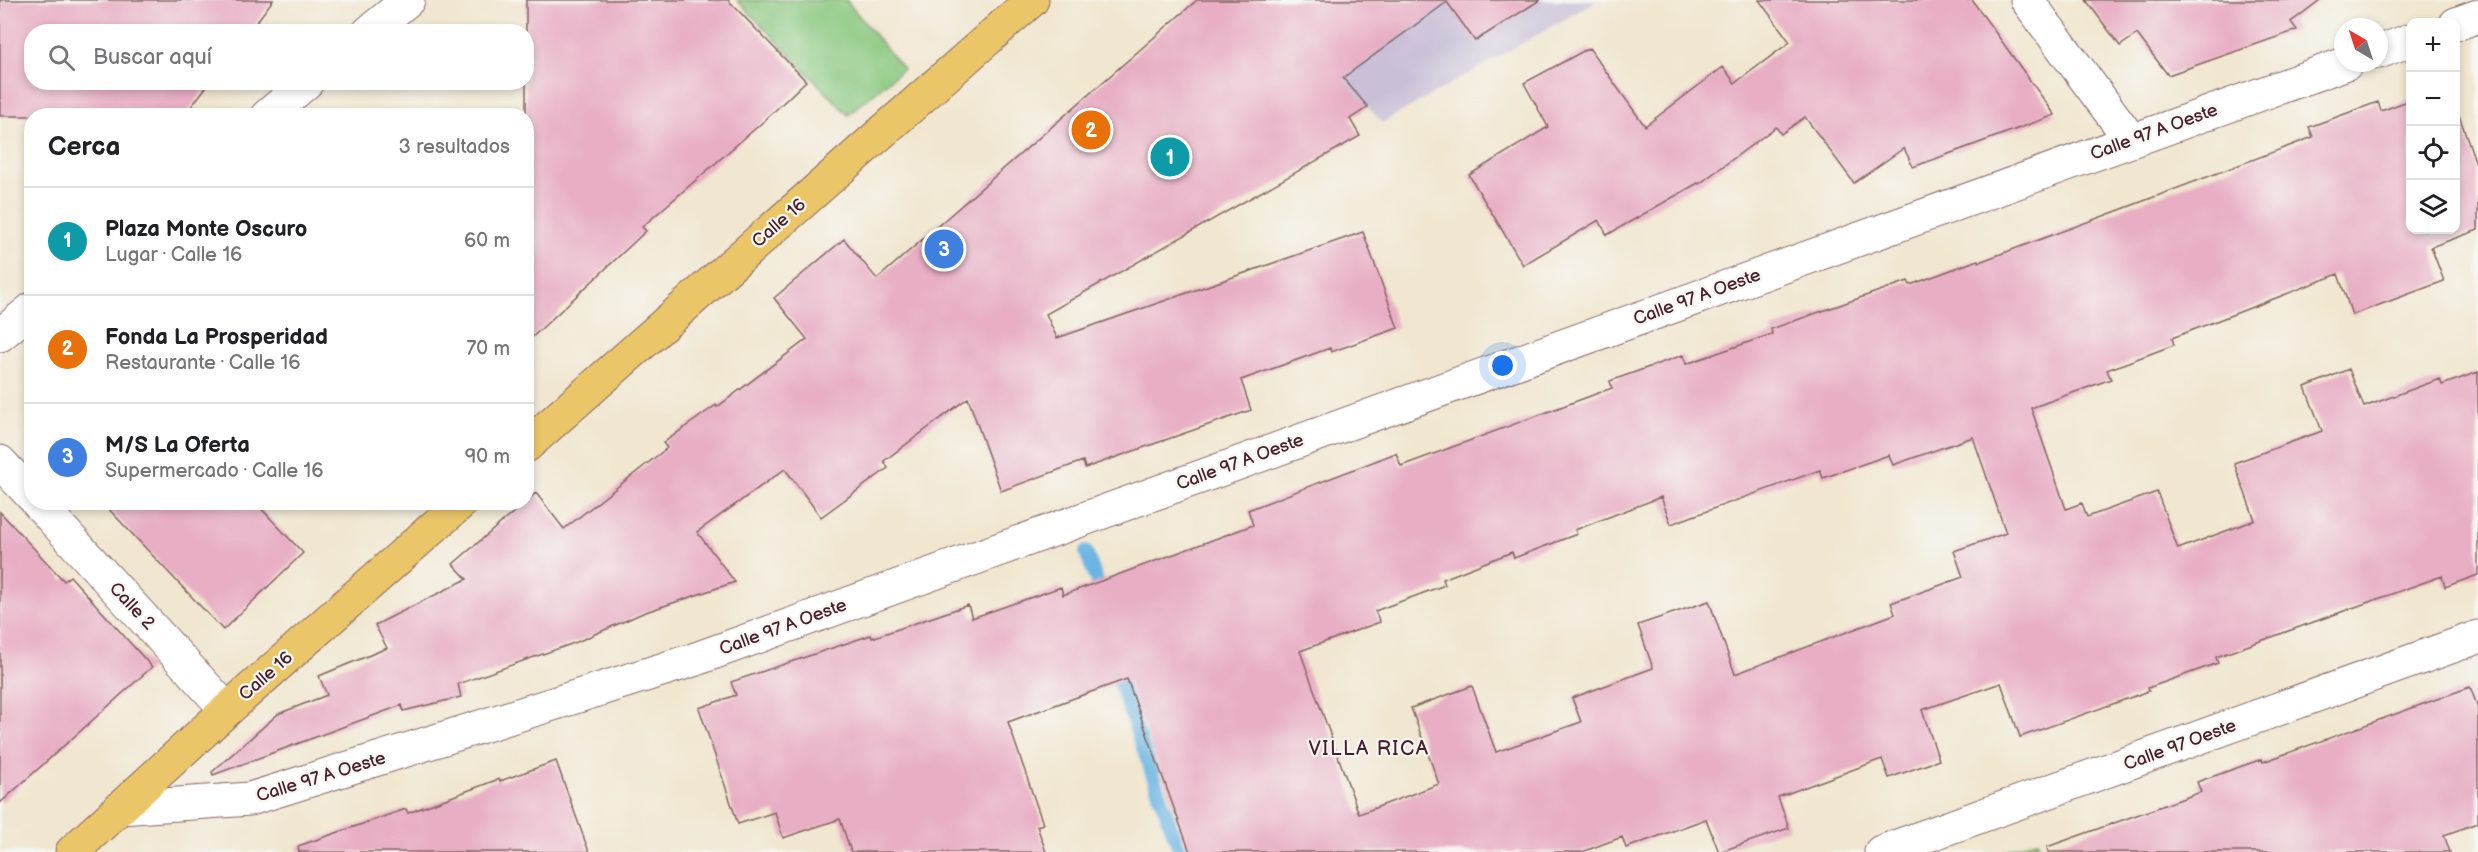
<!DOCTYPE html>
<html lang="es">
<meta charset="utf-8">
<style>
body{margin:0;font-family:"Balsamiq Sans",sans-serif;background:#f6f6f6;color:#202124}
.controls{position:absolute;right:18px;top:18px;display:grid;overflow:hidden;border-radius:12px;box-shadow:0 3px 9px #0003}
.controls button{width:54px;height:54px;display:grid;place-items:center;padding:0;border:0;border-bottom:2px solid #e0e0e0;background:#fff;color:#202124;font:30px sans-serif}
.compass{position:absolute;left:2334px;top:18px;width:54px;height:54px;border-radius:50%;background:#fff;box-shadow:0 3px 9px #0003;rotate:321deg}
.you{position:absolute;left:1503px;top:366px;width:21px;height:21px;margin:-15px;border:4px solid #fff;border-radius:50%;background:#1a73e8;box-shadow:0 0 0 9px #1a73e833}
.badge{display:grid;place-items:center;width:39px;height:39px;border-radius:50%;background:#7c3aed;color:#fff;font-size:20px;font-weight:700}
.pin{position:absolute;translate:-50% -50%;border:3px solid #fff;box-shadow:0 2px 6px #0006}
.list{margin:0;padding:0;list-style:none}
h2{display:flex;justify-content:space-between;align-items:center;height:78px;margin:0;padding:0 24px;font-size:26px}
h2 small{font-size:20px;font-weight:400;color:#757577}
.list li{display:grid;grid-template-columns:39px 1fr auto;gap:18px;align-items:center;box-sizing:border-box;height:108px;padding:0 24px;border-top:2px solid #e0e0e0}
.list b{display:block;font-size:22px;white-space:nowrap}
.list p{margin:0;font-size:20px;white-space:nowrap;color:#757577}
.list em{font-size:20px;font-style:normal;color:#757577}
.icon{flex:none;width:33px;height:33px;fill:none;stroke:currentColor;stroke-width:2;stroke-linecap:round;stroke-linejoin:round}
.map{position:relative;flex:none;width:2478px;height:852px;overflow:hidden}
.search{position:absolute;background:#fff;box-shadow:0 3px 9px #0003;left:24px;top:24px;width:510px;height:66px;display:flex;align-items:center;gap:15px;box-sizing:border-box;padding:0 21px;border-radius:24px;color:#757577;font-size:22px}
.panel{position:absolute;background:#fff;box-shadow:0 3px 9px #0003;left:24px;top:108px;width:510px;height:402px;border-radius:24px}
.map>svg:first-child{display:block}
.industrial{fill:#c9bfd7}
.green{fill:#89c87f;stroke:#6a7455;stroke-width:1.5}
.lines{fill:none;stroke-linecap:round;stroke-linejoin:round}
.stream{stroke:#69b4e2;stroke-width:14}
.building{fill:#e8aec4;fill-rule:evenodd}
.minor-casing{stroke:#846564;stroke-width:35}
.major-casing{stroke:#846564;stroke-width:35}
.minor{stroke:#fff;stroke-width:33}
.major{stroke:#ebc669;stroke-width:33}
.labels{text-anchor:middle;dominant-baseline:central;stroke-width:4.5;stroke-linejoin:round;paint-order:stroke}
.street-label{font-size:18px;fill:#4a1f2b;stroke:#f6f6f2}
.neighbourhood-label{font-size:20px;letter-spacing:1.5px;fill:#4a1f2b;stroke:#f6f6f2}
</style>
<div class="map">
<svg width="2478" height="852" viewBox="0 0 2478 852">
<rect width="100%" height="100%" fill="#f6f6f2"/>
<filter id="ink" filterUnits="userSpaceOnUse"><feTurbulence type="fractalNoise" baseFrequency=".0167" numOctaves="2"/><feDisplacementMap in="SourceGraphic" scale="12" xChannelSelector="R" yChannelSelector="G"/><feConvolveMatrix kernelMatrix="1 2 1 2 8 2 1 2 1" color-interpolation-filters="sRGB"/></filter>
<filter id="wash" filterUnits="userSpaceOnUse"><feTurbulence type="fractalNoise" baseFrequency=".008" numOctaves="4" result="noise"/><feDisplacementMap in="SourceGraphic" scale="24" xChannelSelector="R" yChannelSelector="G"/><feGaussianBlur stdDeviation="1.35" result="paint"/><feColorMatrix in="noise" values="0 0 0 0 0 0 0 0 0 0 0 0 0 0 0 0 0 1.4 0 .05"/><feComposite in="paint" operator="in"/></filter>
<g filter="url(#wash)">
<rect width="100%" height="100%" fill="#f1e6cf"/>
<!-- industrial -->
<path class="industrial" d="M 1284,0 L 1598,0 L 1382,123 L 1311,41 Z"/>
<!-- green -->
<path class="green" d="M 737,0 L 846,0 L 903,69 L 848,115 Z
M 2037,840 L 2041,852 L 2002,852 Z"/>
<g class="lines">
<!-- stream -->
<path class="stream" d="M 1086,552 L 1099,587 L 1096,598
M 1113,664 L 1180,852"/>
</g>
<g id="blocks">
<!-- building -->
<path class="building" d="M 0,0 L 273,0 L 249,32 L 32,32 L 32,82 L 210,82 L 184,116 L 0,116 Z
M 526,0 L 728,0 L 806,81 L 764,121 L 642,227 L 646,231 L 526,343 Z
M 1197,0 L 1540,0 L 1475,41 L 1447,2 L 1343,78 L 1368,107 L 1350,119 L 1360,136 L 1046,314 L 1057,338 L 1363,232 L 1398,328 L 1331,352 L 1330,348 L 1241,380 L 1251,410 L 1085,468 L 1083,461 L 1001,491 L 968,398 L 884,461 L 888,468 L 821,517 L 785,469 L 697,532 L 735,582 L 643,613 L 577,642 L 458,684 L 461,697 L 403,711 L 402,705 L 213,775 L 212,772 L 278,714 L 327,695 L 319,676 L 387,648 L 375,625 L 467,579 L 453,564 L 536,493 L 564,529 L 667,448 L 663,443 L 716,405 L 717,407 L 807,339 L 774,298 L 844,239 L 877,279 Z
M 1759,0 L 1972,0 L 2055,115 L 1913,167 L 1904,148 L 1854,183 L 1805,117 L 1781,134 L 1776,127 L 1699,184 L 1698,183 L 1607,235 L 1599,220 L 1523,265 L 1469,175 L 1548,127 L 1524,83 L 1589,48 L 1645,126 L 1723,67 L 1735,83 L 1790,42 Z
M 2086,0 L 2320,0 L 2291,22 L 2297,30 L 2168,75 L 2137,34 L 2120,46 Z
M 2410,100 L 2410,230 L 2456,230 L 2456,107 L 2478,169 L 2478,230 L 2431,247 L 2444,281 L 2352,315 L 2338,274 L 2172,338 L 2174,345 L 2107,370 L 2111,379 L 2031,408 L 2066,509 L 2082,503 L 2087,517 L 2157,492 L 2178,549 L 2255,520 L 2234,463 L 2322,431 L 2305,387 L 2349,369 L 2364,407 L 2440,379 L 2442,385 L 2478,372 L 2478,575 L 2445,587 L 2442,576 L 2372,601 L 2216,657 L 2218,663 L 2148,688 L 2149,691 L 2020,737 L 2001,683 L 1922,710 L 1939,760 L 1889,778 L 1882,759 L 1778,797 L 1789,828 L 1719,852 L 1706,819 L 1626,848 L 1622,837 L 1582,852 L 1190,852 L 1127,679 L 1008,722 L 1043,824 L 1037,826 L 1046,852 L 851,852 L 840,819 L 783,838 L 775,812 L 738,824 L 699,708 L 736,695 L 731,682 L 871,635 L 872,638 L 968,605 L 972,618 L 1061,587 L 1063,595 L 1253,525 L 1248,510 L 1396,453 L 1401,466 L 1612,388 L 1610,381 L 1683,355 L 1686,364 L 1772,334 L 1771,329 L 1831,308 L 1908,281 L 1910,285 L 1978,260 L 1979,262 L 2125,208 L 2313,137 L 2309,127 L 2378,102 L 2381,111 ZM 1973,437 L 2006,533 L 1954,551 L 1963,577 L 1891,603 L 1895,614 L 1735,674 L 1709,601 L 1638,625 L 1653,668 L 1572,698 L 1581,722 L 1496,752 L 1472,686 L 1411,708 L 1439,784 L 1359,814 L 1300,651 L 1380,622 L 1375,611 L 1445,585 L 1443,579 L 1512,552 L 1514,558 L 1577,534 L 1575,530 L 1661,497 L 1671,524 L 1820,470 L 1823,478 L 1889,455 L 1893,465 Z
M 102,502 L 255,502 L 303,553 L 223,630 Z
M 0,512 L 64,581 L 70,576 L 152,667 L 0,803 Z
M 2470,687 L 2478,708 L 2478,823 L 2444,835 L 2450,852 L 2048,852 L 2047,847 L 2201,792 L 2197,782 L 2262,759 L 2263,762 Z
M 556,761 L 589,852 L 299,852 L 298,846 L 406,809 L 408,813 L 499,779 L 500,781 Z"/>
</g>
</g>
<g filter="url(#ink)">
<use href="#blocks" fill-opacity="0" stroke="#846564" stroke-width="1.5"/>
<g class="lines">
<defs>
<path id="minor" d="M 2027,0 L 2131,140
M 2456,24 L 2478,16
M 369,32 L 408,0
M 2379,52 L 2410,40
M 267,116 L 307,82
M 0,335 L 32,309
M 0,462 L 32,496
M 37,502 L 227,710
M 120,808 L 250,799 L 693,660 L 2347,63
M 1881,852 L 2478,637"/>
<path id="major" d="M 526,446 L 1032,0
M 72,852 L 227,710 L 462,502"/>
</defs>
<!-- minor casing -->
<use href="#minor" class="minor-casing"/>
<!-- major casing -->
<use href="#major" class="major-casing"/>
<!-- minor -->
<use href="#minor" class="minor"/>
<!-- major -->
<use href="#major" class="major"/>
</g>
</g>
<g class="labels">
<!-- street labels -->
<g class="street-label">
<text transform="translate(2154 132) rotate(-20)">Calle 97 A Oeste</text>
<text transform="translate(779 223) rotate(-41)">Calle 16</text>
<text transform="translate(1697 297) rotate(-20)">Calle 97 A Oeste</text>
<text transform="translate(1240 462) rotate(-20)">Calle 97 A Oeste</text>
<text transform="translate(132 606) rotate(47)">Calle 2</text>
<text transform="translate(783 627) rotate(-20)">Calle 97 A Oeste</text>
<text transform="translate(266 676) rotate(-41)">Calle 16</text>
<text transform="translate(2180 745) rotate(-20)">Calle 97 Oeste</text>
<text transform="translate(321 777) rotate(-17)">Calle 97 A Oeste</text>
</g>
<!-- neighbourhood labels -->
<g class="neighbourhood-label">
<text x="1369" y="749">VILLA RICA</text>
</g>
</g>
</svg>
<div class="controls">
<button>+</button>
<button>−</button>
<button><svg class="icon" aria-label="locate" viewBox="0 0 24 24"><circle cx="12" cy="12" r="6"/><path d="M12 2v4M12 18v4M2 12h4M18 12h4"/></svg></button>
<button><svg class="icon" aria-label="layers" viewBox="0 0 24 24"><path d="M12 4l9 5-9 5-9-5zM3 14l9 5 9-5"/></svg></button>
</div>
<svg class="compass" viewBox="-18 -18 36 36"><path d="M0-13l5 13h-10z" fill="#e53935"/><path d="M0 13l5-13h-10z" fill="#757577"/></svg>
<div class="you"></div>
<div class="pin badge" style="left:1170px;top:157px;background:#0f9aa8">1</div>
<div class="pin badge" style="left:1091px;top:130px;background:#e8710a">2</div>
<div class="pin badge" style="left:944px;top:249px;background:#3f7fe0">3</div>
<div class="search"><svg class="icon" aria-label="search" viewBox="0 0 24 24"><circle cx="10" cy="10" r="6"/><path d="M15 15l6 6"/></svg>Buscar aquí</div>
<section class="panel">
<h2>Cerca<small>3 resultados</small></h2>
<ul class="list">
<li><span class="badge" style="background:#0f9aa8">1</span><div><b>Plaza Monte Oscuro</b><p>Lugar · Calle 16</p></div><em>60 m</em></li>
<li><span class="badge" style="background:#e8710a">2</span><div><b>Fonda La Prosperidad</b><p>Restaurante · Calle 16</p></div><em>70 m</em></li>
<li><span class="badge" style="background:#3f7fe0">3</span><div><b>M/S La Oferta</b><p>Supermercado · Calle 16</p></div><em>90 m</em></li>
</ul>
</section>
</div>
